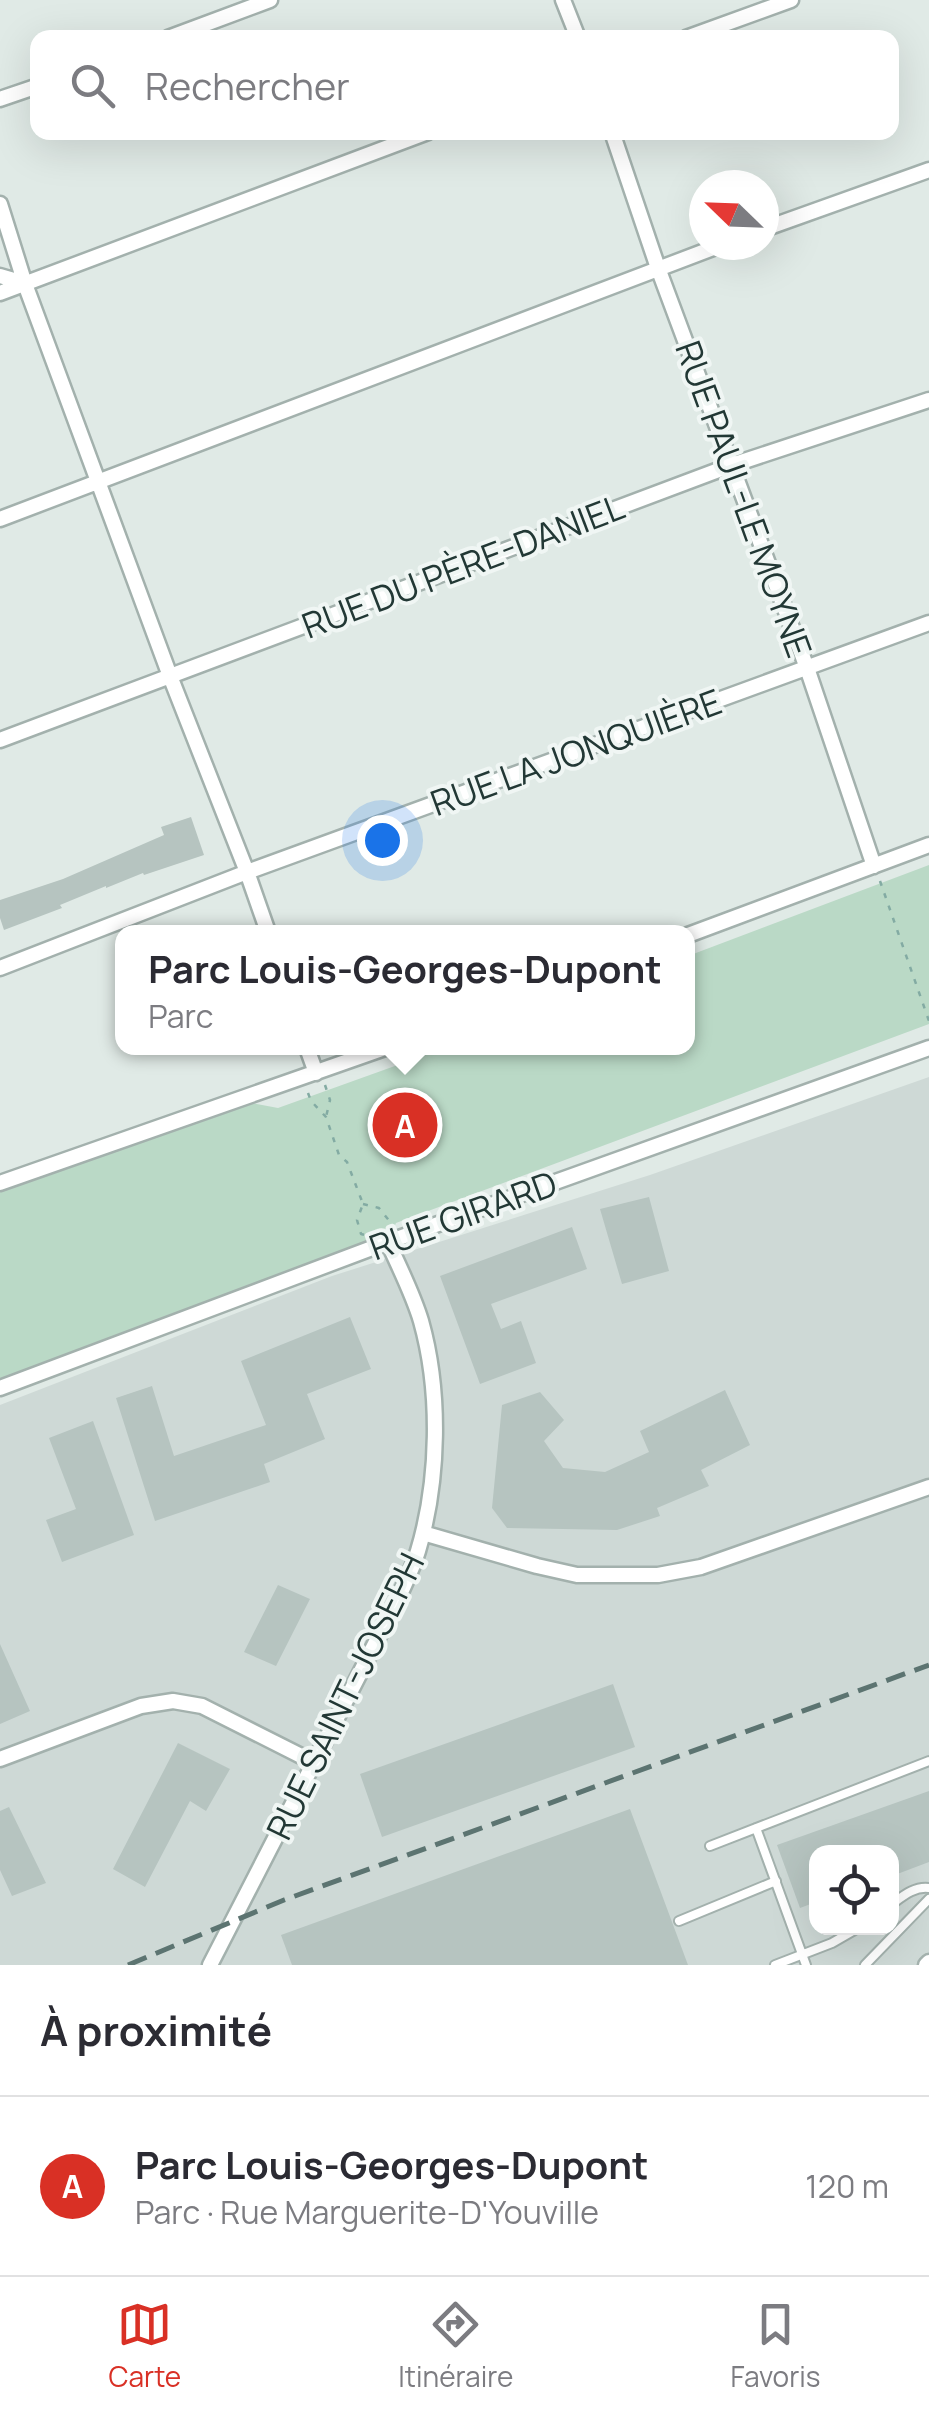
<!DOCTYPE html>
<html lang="fr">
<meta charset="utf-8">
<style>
body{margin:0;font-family:Manrope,sans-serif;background:#f7f7f7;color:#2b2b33}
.controls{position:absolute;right:30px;bottom:30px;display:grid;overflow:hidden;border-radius:20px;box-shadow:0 10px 40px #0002}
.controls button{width:90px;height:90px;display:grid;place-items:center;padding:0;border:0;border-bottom:2px solid #e1e1e2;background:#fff;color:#2b2b33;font:50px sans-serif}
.compass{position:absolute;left:689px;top:170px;width:90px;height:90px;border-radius:50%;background:#fff;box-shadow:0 10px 40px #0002;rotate:293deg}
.you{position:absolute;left:382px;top:840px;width:35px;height:35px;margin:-25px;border:8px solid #fff;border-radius:50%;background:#1a73e8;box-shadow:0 0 0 15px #1a73e833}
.badge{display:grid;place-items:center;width:65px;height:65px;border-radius:50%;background:#d93025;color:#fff;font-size:32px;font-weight:700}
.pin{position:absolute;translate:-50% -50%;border:5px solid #fff;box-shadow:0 2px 10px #0006}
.popup{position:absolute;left:115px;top:925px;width:580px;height:130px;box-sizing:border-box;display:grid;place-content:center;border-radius:20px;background:#fff;filter:drop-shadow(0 2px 8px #0005);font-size:32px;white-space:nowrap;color:#7c7c81}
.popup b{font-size:38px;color:#2b2b33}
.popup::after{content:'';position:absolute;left:50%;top:100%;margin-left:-20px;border:20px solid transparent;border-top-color:#fff}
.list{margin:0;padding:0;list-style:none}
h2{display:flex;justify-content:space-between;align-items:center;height:130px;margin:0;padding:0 40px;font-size:42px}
h2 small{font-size:32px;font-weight:400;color:#7c7c81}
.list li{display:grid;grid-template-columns:65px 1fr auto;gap:30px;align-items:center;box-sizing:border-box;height:180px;padding:0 40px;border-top:2px solid #e1e1e2}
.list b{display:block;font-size:38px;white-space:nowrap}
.list p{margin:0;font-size:32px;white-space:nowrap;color:#7c7c81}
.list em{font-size:32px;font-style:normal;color:#7c7c81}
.icon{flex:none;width:55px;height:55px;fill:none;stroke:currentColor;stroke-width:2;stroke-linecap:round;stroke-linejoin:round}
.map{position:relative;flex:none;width:929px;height:1965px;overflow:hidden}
.search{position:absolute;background:#fff;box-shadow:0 10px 40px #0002;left:30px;right:30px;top:30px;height:110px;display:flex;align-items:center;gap:25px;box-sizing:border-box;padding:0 35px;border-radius:20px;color:#7c7c81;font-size:38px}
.sheet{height:310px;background:#fff}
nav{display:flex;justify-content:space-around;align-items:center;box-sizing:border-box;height:140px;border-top:2px solid #e1e1e2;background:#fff;font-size:28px;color:#7c7c81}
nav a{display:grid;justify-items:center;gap:5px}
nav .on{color:#d93025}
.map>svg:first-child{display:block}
.built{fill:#ced9d6;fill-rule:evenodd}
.green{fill:#bad9c6}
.building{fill:#b6c4c0}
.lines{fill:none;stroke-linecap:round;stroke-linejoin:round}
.lane-casing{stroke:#a3b1ad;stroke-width:12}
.street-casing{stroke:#a3b1ad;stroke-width:19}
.path{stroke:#83aba3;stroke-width:2.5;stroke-dasharray:5 8;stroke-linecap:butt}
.lane{stroke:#fff;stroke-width:8}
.street{stroke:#fff;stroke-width:14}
.rail{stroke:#5c7471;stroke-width:5;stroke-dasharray:20 10;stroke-linecap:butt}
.labels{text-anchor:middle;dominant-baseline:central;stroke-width:8;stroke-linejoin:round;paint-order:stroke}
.street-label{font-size:35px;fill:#223835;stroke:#f0f6f4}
</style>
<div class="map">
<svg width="929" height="1965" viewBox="0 0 929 1965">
<rect width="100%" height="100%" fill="#e0eae6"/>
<!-- built -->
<path class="built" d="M 929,1077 L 929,1965 L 0,1965 L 0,1405 L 332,1276 L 650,1175 ZM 816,1852 L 892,1852 L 892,1928 L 816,1928 Z"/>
<!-- green -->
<path class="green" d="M 929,865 L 929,1024 L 396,1223 L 388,1242 L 0,1394 L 0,1181 L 226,1098 L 278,1108 L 445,1048 L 688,1048 L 688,956 Z"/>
<!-- building -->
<path class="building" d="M 191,817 L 204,855 L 144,875 L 143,873 L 106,888 L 106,886 L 60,905 L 62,908 L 4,930 L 0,918 L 0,900 L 63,879 L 164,835 L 161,827 Z
M 649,1197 L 669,1271 L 622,1284 L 600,1209 Z
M 572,1227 L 587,1269 L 491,1304 L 501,1329 L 521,1321 L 536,1363 L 480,1384 L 440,1276 Z
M 350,1317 L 371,1369 L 307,1394 L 325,1439 L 264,1464 L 270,1482 L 155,1521 L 116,1398 L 152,1386 L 174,1456 L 266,1425 L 241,1361 Z
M 725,1390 L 750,1445 L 701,1470 L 709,1486 L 657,1508 L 660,1516 L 617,1530 L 507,1528 L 492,1508 L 502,1405 L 540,1392 L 564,1420 L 544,1441 L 563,1468 L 605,1472 L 649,1452 L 640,1431 Z
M 93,1421 L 134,1535 L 62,1562 L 46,1520 L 76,1509 L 49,1438 Z
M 278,1585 L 310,1599 L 276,1666 L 244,1652 Z
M 0,1644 L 30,1711 L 0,1724 Z
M 613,1684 L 635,1747 L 382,1837 L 360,1774 Z
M 178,1743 L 230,1769 L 206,1811 L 190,1801 L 145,1887 L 113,1869 Z
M 929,1791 L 929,1862 L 892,1876 L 892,1852 L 816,1852 L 816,1902 L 800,1908 L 777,1845 Z
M 9,1807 L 46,1883 L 12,1896 L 0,1870 L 0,1811 Z
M 630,1809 L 688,1965 L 292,1965 L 281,1935 Z"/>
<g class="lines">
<defs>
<path id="lane" d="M 756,1828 L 806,1965
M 710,1846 L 929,1761
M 892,1904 C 903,1896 915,1886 929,1888
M 679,1921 L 776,1881
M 775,1965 L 832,1943 L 858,1928
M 865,1965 L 929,1899"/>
<path id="street" d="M 563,0 L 578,38
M 168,38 L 270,0
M 686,38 L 791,0
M 0,99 L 38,86
M 612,132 L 658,268 L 807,668 L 874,866
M 0,204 L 25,284 L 170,676 L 247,872 L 268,932
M 764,229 L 929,170
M 0,276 L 24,283
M 0,293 L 428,132
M 0,519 L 721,245
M 0,740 L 732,465 L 929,400
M 688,935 L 929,845
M 0,968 L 247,872 L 929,623
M 307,1048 L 316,1073
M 0,1183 L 385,1048
M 0,1388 L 388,1242 L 929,1048
M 423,1533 L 537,1566 L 577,1575 L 658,1575 L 701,1567 L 929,1487
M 0,1759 L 141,1706 L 173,1701 L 202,1706 L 315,1763
M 210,1965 L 397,1601 C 404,1585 413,1568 418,1551 C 439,1481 441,1392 421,1321 C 413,1294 399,1267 388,1242
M 926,1965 L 929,1962"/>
</defs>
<!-- lane casing -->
<use href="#lane" class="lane-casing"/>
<!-- street casing -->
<use href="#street" class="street-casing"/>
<!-- path -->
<path class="path" d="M 880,881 L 929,1021
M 325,1085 L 330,1100 L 326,1117
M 308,1093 L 311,1101 L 326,1117 L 339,1155 L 347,1162 L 363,1204 L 357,1220 L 361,1234 L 365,1235
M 363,1204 L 379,1208 L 391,1223"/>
<!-- lane -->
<use href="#lane" class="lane"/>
<!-- street -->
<use href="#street" class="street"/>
<!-- rail -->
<path class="rail" d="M 128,1965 L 284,1900 L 929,1665"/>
</g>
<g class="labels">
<!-- street labels -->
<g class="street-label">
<text transform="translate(744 499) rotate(70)">RUE PAUL-LE MOYNE</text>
<text transform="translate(463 566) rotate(-21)">RUE DU PÈRE-DANIEL</text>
<text transform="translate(576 752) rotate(-20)">RUE LA JONQUIÈRE</text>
<text transform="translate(463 1215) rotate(-20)">RUE GIRARD</text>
<text transform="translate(345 1696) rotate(-64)">RUE SAINT-JOSEPH</text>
</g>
</g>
</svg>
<div class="controls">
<button><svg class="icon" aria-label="locate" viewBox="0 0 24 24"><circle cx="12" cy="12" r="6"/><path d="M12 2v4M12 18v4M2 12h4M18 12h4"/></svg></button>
</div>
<svg class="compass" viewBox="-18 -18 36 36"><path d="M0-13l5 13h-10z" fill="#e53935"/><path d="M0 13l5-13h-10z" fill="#7c7c81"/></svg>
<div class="you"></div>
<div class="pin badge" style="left:405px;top:1125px">A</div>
<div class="popup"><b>Parc Louis-Georges-Dupont</b>Parc</div>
<div class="search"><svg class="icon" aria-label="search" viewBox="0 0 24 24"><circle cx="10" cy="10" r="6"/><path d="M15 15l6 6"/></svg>Rechercher</div>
</div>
<section class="sheet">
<h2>À proximité<small></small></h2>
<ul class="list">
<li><span class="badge">A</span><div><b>Parc Louis-Georges-Dupont</b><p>Parc · Rue Marguerite-D'Youville</p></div><em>120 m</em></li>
</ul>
</section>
<nav>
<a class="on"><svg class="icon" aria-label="map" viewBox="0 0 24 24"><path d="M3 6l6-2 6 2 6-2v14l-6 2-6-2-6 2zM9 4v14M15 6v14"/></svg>Carte</a>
<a><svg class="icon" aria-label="directions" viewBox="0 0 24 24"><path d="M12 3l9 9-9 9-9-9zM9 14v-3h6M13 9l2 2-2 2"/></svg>Itinéraire</a>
<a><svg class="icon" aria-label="saved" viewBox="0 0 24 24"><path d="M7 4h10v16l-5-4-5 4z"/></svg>Favoris</a>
</nav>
